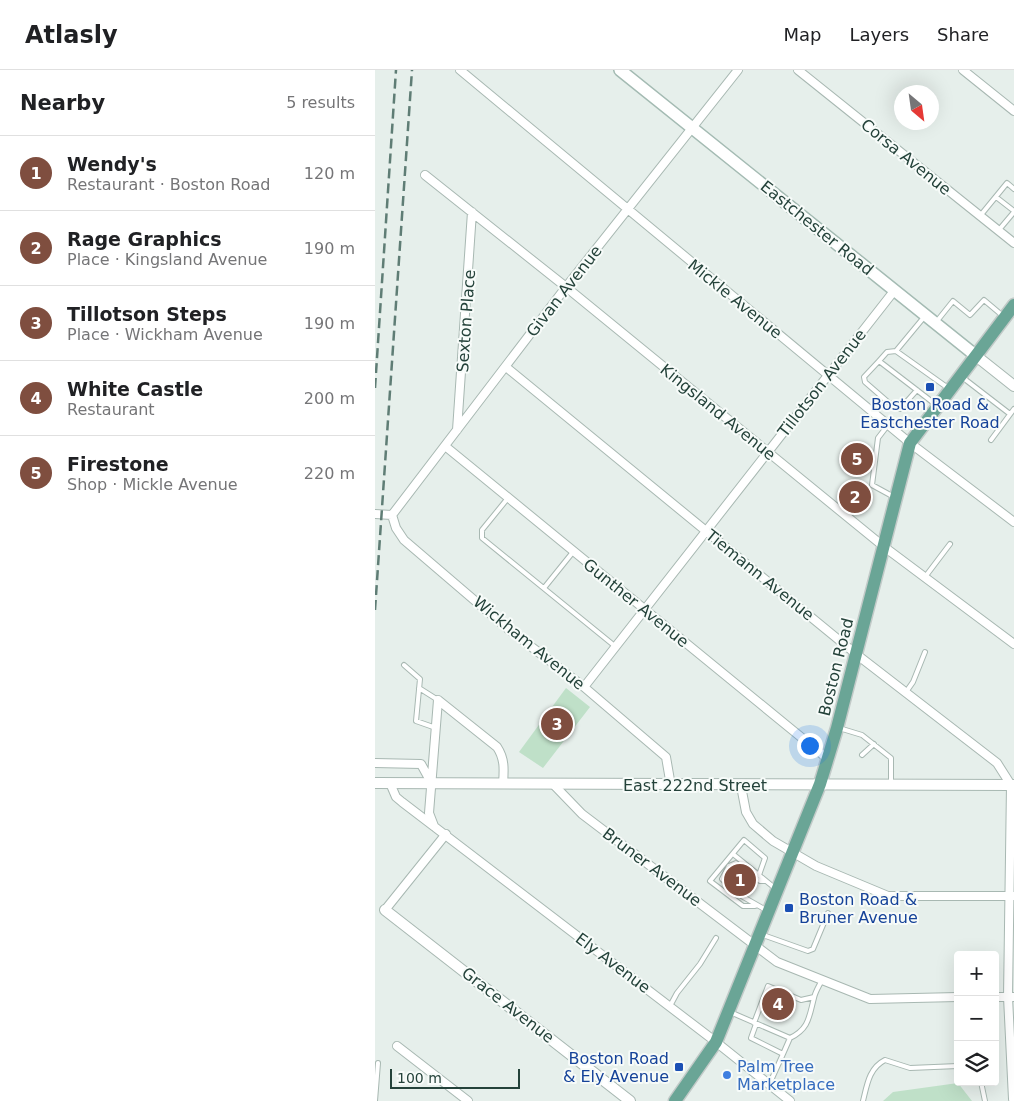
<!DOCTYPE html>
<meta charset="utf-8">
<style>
body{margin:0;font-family:"DejaVu Sans",sans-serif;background:#f2f2f2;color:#202124}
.controls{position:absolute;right:15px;bottom:15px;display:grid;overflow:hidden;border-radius:5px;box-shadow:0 5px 20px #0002}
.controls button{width:45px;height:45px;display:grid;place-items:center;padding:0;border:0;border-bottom:1px solid #e0e0e0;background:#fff;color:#202124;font:25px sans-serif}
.compass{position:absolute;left:519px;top:15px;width:45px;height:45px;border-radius:50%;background:#fff;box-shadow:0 5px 20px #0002;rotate:151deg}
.scale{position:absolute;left:15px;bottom:12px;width:130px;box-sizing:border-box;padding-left:5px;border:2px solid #24423a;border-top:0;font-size:14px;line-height:18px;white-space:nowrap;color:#24423a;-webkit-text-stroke:4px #f7fbf9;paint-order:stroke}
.you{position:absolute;left:434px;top:675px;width:18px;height:18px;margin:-12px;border:4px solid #fff;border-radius:50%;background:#1a73e8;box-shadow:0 0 0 8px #1a73e833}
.badge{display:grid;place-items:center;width:32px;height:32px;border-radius:50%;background:#7f4e3f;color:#fff;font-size:16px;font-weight:700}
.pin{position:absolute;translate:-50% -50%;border:2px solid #fff;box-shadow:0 1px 5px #0006}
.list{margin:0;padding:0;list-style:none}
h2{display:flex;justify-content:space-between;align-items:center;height:65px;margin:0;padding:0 20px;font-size:21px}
h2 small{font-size:16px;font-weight:400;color:#757577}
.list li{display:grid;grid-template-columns:32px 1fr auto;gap:15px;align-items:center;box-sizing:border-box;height:75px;padding:0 20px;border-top:1px solid #e0e0e0}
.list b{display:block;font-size:19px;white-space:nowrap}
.list p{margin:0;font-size:16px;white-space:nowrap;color:#757577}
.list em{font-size:16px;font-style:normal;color:#757577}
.icon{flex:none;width:28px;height:28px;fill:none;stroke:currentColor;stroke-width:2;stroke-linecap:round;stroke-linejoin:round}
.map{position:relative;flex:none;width:639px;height:1031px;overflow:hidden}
header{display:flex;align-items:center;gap:30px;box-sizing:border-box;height:70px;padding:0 25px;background:#fff;border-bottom:1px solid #e0e0e0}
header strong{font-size:24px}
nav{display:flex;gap:28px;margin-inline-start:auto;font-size:18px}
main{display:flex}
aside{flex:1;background:#fff}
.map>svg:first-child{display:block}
.green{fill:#bfe0c8}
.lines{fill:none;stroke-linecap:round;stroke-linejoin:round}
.service-casing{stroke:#a8b8b2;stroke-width:6}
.minor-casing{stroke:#a8b8b2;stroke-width:10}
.tertiary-casing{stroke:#a8b8b2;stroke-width:12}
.secondary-casing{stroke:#a4bbb3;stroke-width:14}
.primary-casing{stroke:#c2cac8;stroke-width:15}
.service{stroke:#fff;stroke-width:4}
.minor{stroke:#fff;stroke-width:8}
.tertiary{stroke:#fff;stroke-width:10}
.secondary{stroke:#fff;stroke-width:11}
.primary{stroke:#6aa596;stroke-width:12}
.rail{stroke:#5f7d75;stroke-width:2.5;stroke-dasharray:10 5;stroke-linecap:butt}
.transit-dot{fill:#1a4fb4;stroke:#f7fbf9;stroke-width:2}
.shop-dot{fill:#3f7fe0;stroke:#f7fbf9;stroke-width:2}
.labels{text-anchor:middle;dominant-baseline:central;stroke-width:4;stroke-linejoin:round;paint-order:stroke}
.street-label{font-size:16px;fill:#24423a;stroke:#f7fbf9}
.transit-label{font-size:16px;fill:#164399;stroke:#f7fbf9}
.shop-label{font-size:16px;fill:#366cbe;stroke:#f7fbf9;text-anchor:start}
</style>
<header>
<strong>Atlasly</strong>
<nav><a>Map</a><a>Layers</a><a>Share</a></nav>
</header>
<main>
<aside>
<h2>Nearby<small>5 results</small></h2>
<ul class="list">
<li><span class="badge">1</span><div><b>Wendy's</b><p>Restaurant · Boston Road</p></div><em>120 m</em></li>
<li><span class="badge">2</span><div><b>Rage Graphics</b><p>Place · Kingsland Avenue</p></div><em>190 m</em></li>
<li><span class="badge">3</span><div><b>Tillotson Steps</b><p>Place · Wickham Avenue</p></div><em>190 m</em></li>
<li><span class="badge">4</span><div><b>White Castle</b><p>Restaurant</p></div><em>200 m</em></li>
<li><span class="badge">5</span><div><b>Firestone</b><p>Shop · Mickle Avenue</p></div><em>220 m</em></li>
</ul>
</aside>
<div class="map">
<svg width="639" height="1031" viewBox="0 0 639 1031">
<rect width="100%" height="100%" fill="#e6efeb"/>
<!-- green -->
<path class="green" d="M 191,618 L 215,637 L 168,698 L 144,682 Z
M 583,1013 L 597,1031 L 508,1031 L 518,1022 Z"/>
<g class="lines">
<defs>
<path id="service" d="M 621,127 L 639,141
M 605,146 L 632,113 L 639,119
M 623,161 L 639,142
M 562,251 L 578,231 L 595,245 L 609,230 L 628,246
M 521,281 L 550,246
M 504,291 L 489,307 L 490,312 L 513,332 L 525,339 L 542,320
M 587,307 L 635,344
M 560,334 L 504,291 L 512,282 L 521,281 L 573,318
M 513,355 L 503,368 L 497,415 L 519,427
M 616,370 L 639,339
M 133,428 L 107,460 L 107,468 L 241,577
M 550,507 L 575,474
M 169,518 L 198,482
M 29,595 L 45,609 L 41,651 L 61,658
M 44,618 L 63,630
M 531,622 L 538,612 L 550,582
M 464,658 L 487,665 L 516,688 L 516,714
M 487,685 L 499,674
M 358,784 L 401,819
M 390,811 L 385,811 L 361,793 L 354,796 L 347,809 L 363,824 L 391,840
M 380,836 L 368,836 L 335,811 L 369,770 L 390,788 L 384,805
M 388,865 L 433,881 L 438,879 L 453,843
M 295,936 L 302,923 L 325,894 L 341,868
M 355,942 L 415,968
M 379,953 L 393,916 L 426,930 L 439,927
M 381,954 L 376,968 L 408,984 L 394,1015
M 408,984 L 415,968 C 434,959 434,947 439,928 C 440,922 444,916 447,910
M 606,1012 L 610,1031
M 0,1031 L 3,993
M 488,1031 C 492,1015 494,998 510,990 L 535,998 L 583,996"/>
<path id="minor" d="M 85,0 L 535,373 L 639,452
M 423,0 L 639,173
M 588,0 L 639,41
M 50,105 L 191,217 L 508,476 L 639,574
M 131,297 L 481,584 L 622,693 L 636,715 L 633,927 L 638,1029
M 82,360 L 97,142
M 70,376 L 454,690
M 0,444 L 17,445
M 17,445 L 191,217 L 363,0
M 17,445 L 21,458 L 29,470 L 133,559 L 209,617 L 291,687 L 296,716
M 209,617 L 519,221
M 63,630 L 122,677 C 130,689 129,700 128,714
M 0,693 L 46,694 L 57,714
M 15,713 L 21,727 L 27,732 L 341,972 L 415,1031
M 178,714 L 207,744 L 402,892 L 495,929 L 583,927
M 366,716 L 371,742 L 378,754 L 398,771 L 441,796 L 513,826 L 639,826
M 59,756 L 54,743 L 63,630
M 10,840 L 71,764
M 620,927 L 639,927
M 22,976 L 93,1031"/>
<path id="tertiary" d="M 600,285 L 639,316
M 0,713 L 639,715
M 10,840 L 255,1031"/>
<path id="secondary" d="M 245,0 L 600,285"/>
<path id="primary" d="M 300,1031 L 341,972 L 445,714 L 462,658 L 535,373 L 639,235"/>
</defs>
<!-- service casing -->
<use href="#service" class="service-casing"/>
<!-- minor casing -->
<use href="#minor" class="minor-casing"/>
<!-- tertiary casing -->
<use href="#tertiary" class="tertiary-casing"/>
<!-- secondary casing -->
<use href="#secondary" class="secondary-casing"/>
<!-- primary casing -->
<use href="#primary" class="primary-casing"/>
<!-- service -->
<use href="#service" class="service"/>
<!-- minor -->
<use href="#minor" class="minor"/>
<!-- tertiary -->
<use href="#tertiary" class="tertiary"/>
<!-- secondary -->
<use href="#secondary" class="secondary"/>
<!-- primary -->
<use href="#primary" class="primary"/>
<!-- rail -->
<path class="rail" d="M 0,318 L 21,0
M 0,540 L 37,0"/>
</g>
<!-- markers -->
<g class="transit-dot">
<rect x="550" y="312" width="10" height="10" rx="2.5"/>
<rect x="409" y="833" width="10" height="10" rx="2.5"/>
<rect x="299" y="992" width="10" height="10" rx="2.5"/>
</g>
<circle class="shop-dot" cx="352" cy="1005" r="5"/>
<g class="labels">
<!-- street labels -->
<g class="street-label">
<text transform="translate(531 87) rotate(39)">Corsa Avenue</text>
<text transform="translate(442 158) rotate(39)">Eastchester Road</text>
<text transform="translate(189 221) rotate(-52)">Givan Avenue</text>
<text transform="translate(360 229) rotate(39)">Mickle Avenue</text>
<text transform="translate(91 251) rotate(-86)">Sexton Place</text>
<text transform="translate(447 313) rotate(-52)">Tillotson Avenue</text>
<text transform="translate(343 342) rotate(39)">Kingsland Avenue</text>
<text transform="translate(385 505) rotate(39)">Tiemann Avenue</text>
<text transform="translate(261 533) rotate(39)">Gunther Avenue</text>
<text transform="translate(154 573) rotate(39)">Wickham Avenue</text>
<text transform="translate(461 597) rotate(-76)">Boston Road</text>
<text x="320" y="715">East 222nd Street</text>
<text transform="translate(277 797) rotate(37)">Bruner Avenue</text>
<text transform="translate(238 893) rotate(37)">Ely Avenue</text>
<text transform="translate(133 935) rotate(38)">Grace Avenue</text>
</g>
<!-- transit labels -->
<g class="transit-label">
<text x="555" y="334">Boston Road &amp;<tspan x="555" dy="18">Eastchester Road</tspan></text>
<text x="424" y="829" text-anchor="start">Boston Road &amp;<tspan x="424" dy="18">Bruner Avenue</tspan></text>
<text x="294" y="988" text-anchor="end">Boston Road<tspan x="294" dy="18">&amp; Ely Avenue</tspan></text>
</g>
<!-- shop labels -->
<g class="shop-label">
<text x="362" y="996">Palm Tree<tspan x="362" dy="18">Marketplace</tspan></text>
</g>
</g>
</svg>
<div class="controls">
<button>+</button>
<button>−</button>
<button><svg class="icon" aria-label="layers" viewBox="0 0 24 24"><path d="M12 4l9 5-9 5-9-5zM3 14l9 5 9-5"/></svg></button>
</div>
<svg class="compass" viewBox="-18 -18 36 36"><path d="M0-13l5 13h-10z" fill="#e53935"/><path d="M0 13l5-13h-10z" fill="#757577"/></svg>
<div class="scale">100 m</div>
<div class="you"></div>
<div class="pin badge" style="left:365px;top:810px">1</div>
<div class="pin badge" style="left:480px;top:427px">2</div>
<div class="pin badge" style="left:182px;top:654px">3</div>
<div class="pin badge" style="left:403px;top:934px">4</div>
<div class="pin badge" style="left:482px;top:389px">5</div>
</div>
</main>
